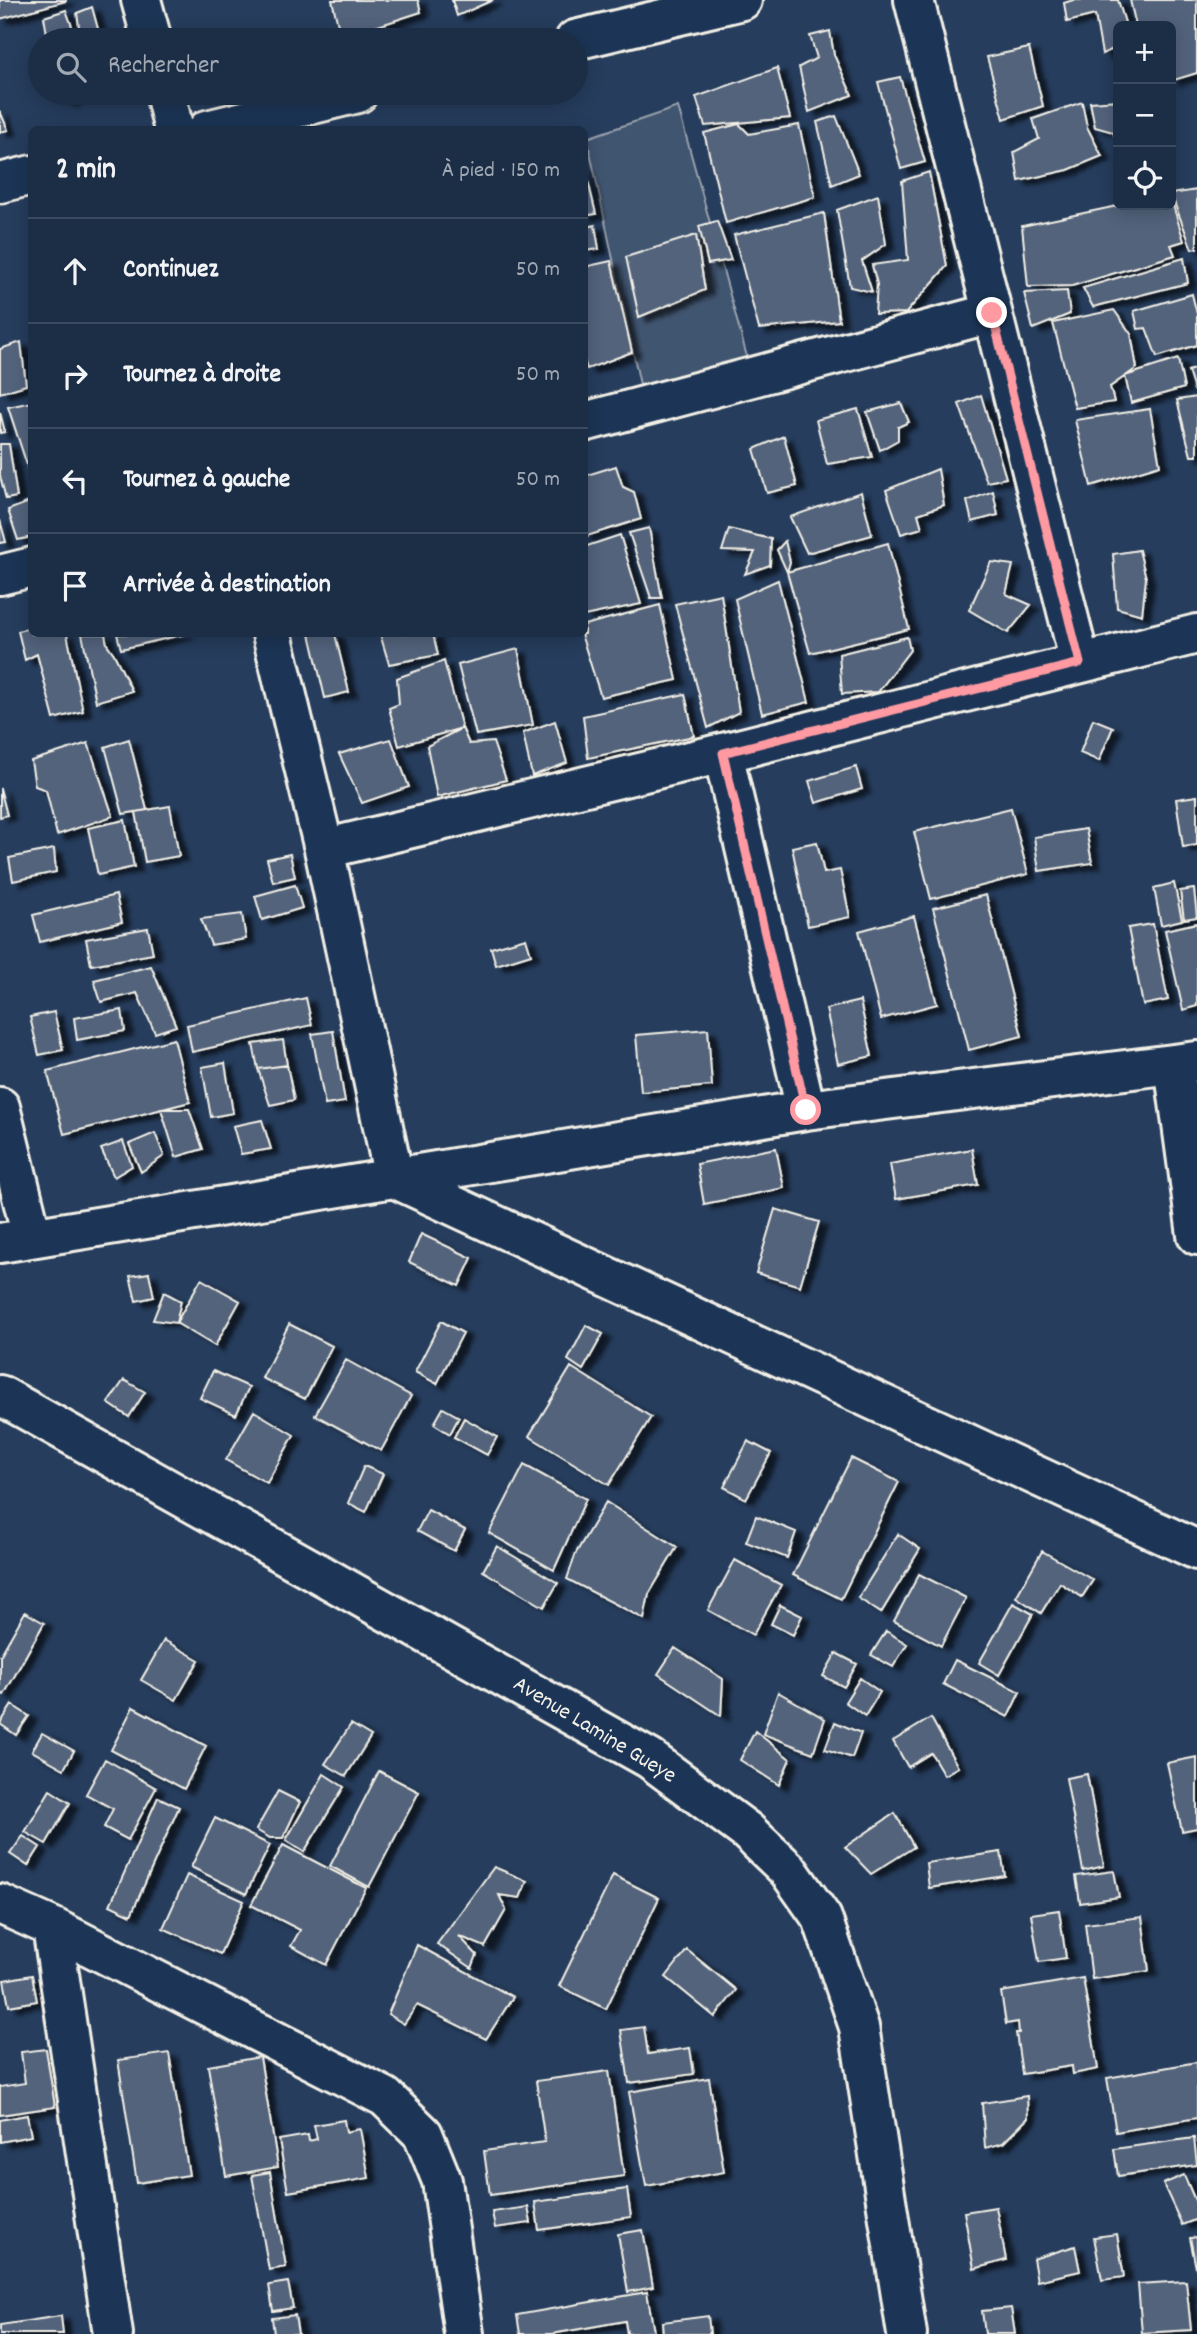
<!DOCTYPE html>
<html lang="fr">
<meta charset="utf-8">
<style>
body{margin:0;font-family:Dekko,sans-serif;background:#25364d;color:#f1f3f6}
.controls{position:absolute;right:21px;top:21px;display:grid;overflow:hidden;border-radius:10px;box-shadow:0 4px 18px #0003}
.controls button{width:63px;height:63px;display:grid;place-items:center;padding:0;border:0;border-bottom:2px solid #3a4a5f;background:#1c2e46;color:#f1f3f6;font:35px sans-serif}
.stop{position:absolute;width:21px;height:21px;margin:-16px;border:5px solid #ff9aa2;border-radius:50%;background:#fff}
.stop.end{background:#ff9aa2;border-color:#fff;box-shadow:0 2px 7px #0008}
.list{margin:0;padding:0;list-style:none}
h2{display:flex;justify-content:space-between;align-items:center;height:91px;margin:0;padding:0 28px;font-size:30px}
h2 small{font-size:23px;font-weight:400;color:#a0a8b3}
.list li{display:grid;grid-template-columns:46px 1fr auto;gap:21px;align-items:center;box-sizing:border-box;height:105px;padding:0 28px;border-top:2px solid #3a4a5f}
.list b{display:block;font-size:26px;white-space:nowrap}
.list em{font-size:23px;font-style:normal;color:#a0a8b3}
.icon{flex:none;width:38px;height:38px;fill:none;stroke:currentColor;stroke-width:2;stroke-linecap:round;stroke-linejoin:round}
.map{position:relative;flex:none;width:1197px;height:2334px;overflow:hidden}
.search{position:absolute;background:#1c2e46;box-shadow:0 4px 18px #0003;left:28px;top:28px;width:560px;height:77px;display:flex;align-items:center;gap:18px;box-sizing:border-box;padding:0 24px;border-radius:38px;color:#a0a8b3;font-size:26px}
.panel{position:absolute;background:#1c2e46;box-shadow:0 4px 18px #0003;left:28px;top:126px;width:560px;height:511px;border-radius:10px}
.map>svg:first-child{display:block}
.green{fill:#40546f;stroke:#9aa2ac;stroke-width:2}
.building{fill:#52647b;stroke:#f4f1e8;stroke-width:2;filter:url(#shadow)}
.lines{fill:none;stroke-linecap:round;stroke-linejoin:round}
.minor-casing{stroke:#f4f1e8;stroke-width:44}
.minor{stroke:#1d3557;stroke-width:38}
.route{stroke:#ff9aa2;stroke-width:9}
.labels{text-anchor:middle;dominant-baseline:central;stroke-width:5;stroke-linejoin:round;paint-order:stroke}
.street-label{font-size:23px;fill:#f4f1e8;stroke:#1d3557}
</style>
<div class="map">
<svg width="1197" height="2334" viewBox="0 0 1197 2334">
<defs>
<filter id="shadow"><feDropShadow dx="8" dy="4.5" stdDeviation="2" flood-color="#0009"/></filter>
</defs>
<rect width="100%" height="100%" fill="#263d5d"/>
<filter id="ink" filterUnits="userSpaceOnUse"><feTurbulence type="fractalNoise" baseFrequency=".0143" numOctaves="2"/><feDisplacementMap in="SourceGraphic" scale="14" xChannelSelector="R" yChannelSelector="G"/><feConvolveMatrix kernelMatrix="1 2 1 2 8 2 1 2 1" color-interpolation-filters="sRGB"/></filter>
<g filter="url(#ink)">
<!-- green -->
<path class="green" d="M 678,107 L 749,364 L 642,394 L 587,138 Z"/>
<!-- building -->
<path class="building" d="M 0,0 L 66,0 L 66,1 L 0,19 Z
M 332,0 L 418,0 L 421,12 L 341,38 Z
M 452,0 L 493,0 L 457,16 Z
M 1073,0 L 1118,0 L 1126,26 L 1118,26 L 1118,47 L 1102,54 L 1095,15 L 1067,22 L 1064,3 Z
M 1130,0 L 1197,0 L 1197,73 L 1171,81 L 1171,26 L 1136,26 Z
M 92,7 L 101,40 L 81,40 L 77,13 Z
M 66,10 L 77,40 L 48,40 L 44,17 Z
M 830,31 L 834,55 L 852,95 L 809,112 L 799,67 L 817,58 L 810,36 Z
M 1029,48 L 1043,106 L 1004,119 L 987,57 Z
M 777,68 L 790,118 L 705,126 L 696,97 Z
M 900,77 L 925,162 L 901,169 L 878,82 Z
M 52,93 L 76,93 L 77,94 L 70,102 L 52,95 Z
M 1118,100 L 1118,145 L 1113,132 L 1095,127 L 1090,102 Z
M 1082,102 L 1087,127 L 1102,156 L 1068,170 L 1019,181 L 1014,152 L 1039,139 L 1033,119 Z
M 0,111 L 8,130 L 0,132 Z
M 836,116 L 859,174 L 832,185 L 817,122 Z
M 739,124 L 749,134 L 799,125 L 815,197 L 726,223 L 704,133 Z
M 584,164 L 596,214 L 584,216 Z
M 929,172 L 947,266 L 906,313 L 875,314 L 877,284 L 872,265 L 908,260 L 902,181 Z
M 1197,190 L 1197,248 L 1192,249 L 1171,194 Z
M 878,195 L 886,244 L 862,261 L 872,292 L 850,287 L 837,210 Z
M 1171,199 L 1184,241 L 1171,245 L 1175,255 L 1072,286 L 1028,287 L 1022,226 L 1122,205 L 1171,205 Z
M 824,213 L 839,321 L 759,329 L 734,235 Z
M 717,221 L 731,260 L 708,264 L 699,226 Z
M 595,225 L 599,249 L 584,251 L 584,228 Z
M 696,235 L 705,290 L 639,317 L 626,257 Z
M 1184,258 L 1188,283 L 1093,307 L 1083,288 Z
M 611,261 L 632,352 L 587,369 L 584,360 L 584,267 Z
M 1067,291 L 1070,314 L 1033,329 L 1024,293 Z
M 1192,294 L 1197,314 L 1197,345 L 1157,357 L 1146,328 L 1138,329 L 1134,311 Z
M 1114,310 L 1131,334 L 1137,368 L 1110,387 L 1114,402 L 1075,408 L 1053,323 Z
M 21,342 L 26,385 L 0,393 L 0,349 Z
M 1178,359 L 1184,388 L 1131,403 L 1125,376 Z
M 1197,368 L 1197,389 L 1194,390 L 1188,371 Z
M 981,395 L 1006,478 L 987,482 L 959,404 Z
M 1197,397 L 1197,456 L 1191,456 L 1177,400 Z
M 32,402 L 32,464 L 27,465 L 8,407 Z
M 901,403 L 909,422 L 898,427 L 898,440 L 880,450 L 867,412 Z
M 858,409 L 872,457 L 827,464 L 816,420 Z
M 1150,409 L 1160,465 L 1091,486 L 1075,420 Z
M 0,412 L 5,432 L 0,433 Z
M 784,436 L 797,486 L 767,493 L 754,449 Z
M 0,444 L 9,444 L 17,497 L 6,499 L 0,476 Z
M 32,464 L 32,498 L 27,465 Z
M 616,466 L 623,487 L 634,492 L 641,519 L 584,537 L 584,476 Z
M 938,469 L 944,505 L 918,514 L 922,528 L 901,534 L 886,490 Z
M 993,491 L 998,515 L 972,522 L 967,501 Z
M 861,492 L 872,535 L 807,553 L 790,517 Z
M 32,501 L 32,537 L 18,540 L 8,510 Z
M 0,520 L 6,542 L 0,543 Z
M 649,528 L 662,598 L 651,598 L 629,533 Z
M 729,529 L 771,539 L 770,565 L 745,574 L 755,552 L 722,551 Z
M 620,535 L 641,604 L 584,616 L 584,547 Z
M 785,541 L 790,562 L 787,572 L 777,550 Z
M 888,543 L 909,629 L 810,653 L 787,572 Z
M 1139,550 L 1146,578 L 1142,615 L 1117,608 L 1113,554 Z
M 991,562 L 1013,565 L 1006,594 L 1031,605 L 1008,633 L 969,610 Z
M 778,580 L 809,702 L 762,714 L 735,599 Z
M 721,594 L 739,712 L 708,728 L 675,604 Z
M 660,605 L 677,680 L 601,697 L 581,634 L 584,634 L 584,625 Z
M 32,627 L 32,634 L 67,634 L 83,711 L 54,719 L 37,654 L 25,660 L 18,631 Z
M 82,634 L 105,634 L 107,644 L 114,654 L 132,691 L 96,702 Z
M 117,634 L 186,634 L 121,649 Z
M 310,634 L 335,634 L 349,692 L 325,698 Z
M 380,634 L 433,634 L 438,655 L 389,664 Z
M 907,637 L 910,650 L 878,692 L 842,694 L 839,654 Z
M 518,649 L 533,725 L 476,735 L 458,665 Z
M 444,661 L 462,728 L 399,746 L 389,708 L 399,704 L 397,678 Z
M 685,694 L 694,736 L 588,758 L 583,716 Z
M 1093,719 L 1113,727 L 1099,761 L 1080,753 Z
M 555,721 L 567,763 L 532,776 L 523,733 Z
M 462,728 L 469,744 L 493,742 L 506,780 L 437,797 L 427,746 Z
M 129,739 L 147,810 L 123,814 L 105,747 Z
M 391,739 L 409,787 L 362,803 L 339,754 Z
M 88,743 L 113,816 L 57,835 L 46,790 L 35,786 L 31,761 Z
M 856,767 L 862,789 L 816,803 L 809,781 Z
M 0,788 L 7,815 L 0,817 Z
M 1197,796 L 1197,845 L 1183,847 L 1176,799 Z
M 170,806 L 179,856 L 145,862 L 136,812 Z
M 1011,808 L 1028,874 L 931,899 L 914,832 Z
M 125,820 L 134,867 L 98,875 L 88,828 Z
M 1086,829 L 1092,863 L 1039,871 L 1034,837 Z
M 817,842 L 824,873 L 840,870 L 850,917 L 808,926 L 792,847 Z
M 54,849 L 56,872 L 13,881 L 9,858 Z
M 290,854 L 295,877 L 273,882 L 267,859 Z
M 1174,883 L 1182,920 L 1161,925 L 1154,888 Z
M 295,885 L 302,908 L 262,920 L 255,896 Z
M 1194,889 L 1197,917 L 1184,919 L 1180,891 Z
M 116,895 L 122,922 L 40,942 L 33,915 Z
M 986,895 L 1022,1036 L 969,1050 L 933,908 Z
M 242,914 L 246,939 L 211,945 L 201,919 Z
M 914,916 L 937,1004 L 881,1019 L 859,931 Z
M 1197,923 L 1197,1006 L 1183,1010 L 1165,930 Z
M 1153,924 L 1168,1000 L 1143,1005 L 1128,928 Z
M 148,928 L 153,954 L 91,965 L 86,939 Z
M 526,938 L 531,954 L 496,965 L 491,948 Z
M 151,966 L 176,1026 L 155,1033 L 137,993 L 101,1002 L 94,980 Z
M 306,998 L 312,1025 L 192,1052 L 187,1025 Z
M 860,1001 L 872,1056 L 838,1064 L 826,1009 Z
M 122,1010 L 125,1031 L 77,1040 L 74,1018 Z
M 54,1012 L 63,1050 L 39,1055 L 30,1017 Z
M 708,1029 L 712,1086 L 641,1092 L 636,1035 Z
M 333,1031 L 345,1102 L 325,1105 L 312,1034 Z
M 174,1039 L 190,1102 L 64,1134 L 47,1071 Z
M 283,1040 L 287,1065 L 258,1069 L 253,1044 Z
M 225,1063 L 233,1113 L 211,1117 L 202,1067 Z
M 287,1065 L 294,1100 L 270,1105 L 258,1069 Z
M 161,1109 L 189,1109 L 203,1149 L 176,1157 Z
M 262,1120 L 271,1149 L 241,1154 L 233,1126 Z
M 155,1133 L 164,1156 L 141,1172 L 129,1144 Z
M 123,1141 L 132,1166 L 114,1177 L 101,1149 Z
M 776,1148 L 784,1188 L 704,1204 L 697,1164 Z
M 972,1149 L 978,1185 L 896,1199 L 890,1164 Z
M 775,1209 L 819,1222 L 800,1286 L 756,1273 Z
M 421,1234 L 472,1258 L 459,1286 L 409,1262 Z
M 149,1273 L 154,1297 L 136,1301 L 130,1276 Z
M 201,1279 L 240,1301 L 215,1346 L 176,1323 Z
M 164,1292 L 181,1301 L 176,1323 L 153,1320 Z
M 441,1321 L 463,1333 L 437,1384 L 415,1372 Z
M 289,1324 L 332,1346 L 305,1399 L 262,1378 Z
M 586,1325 L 603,1334 L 583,1370 L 568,1360 Z
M 346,1360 L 411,1396 L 381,1451 L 315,1415 Z
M 571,1367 L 651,1417 L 609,1485 L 529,1436 Z
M 213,1371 L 249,1387 L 236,1415 L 200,1398 Z
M 124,1380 L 145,1392 L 129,1417 L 108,1403 Z
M 443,1408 L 459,1417 L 450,1434 L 434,1424 Z
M 254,1411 L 294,1435 L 267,1483 L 226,1460 Z
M 464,1418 L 497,1437 L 487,1455 L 454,1437 Z
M 748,1441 L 771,1453 L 746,1499 L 724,1487 Z
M 851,1458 L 899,1482 L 841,1599 L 793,1575 Z
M 524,1465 L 586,1499 L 554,1570 L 489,1533 Z
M 364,1466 L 383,1474 L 366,1512 L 348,1503 Z
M 606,1502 L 677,1547 L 649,1594 L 644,1619 L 567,1579 L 576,1553 Z
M 428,1510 L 465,1530 L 454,1551 L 417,1531 Z
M 756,1516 L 796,1532 L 787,1558 L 746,1542 Z
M 898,1534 L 920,1549 L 881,1613 L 858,1598 Z
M 497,1546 L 558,1583 L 544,1607 L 483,1571 Z
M 1042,1551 L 1093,1580 L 1082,1597 L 1060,1583 L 1041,1613 L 1016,1597 Z
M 735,1560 L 781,1585 L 753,1635 L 708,1610 Z
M 919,1574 L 966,1598 L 941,1646 L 894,1621 Z
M 1013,1603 L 1033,1614 L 999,1675 L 979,1663 Z
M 780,1605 L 802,1616 L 793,1635 L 771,1624 Z
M 25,1612 L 44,1623 L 4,1695 L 0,1693 L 0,1656 Z
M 886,1631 L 907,1644 L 893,1667 L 871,1655 Z
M 164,1640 L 199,1660 L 176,1700 L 141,1680 Z
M 675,1648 L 723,1679 L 721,1716 L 658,1674 Z
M 836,1653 L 857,1664 L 844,1687 L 823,1676 Z
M 955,1660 L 1020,1692 L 1008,1717 L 943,1684 Z
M 860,1678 L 880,1692 L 865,1716 L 845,1702 Z
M 778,1692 L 825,1719 L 813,1753 L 763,1734 Z
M 12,1705 L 29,1716 L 16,1735 L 0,1724 Z
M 133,1707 L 206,1746 L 184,1789 L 111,1750 Z
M 931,1718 L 958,1767 L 944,1775 L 931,1753 L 908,1767 L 893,1741 Z
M 835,1722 L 861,1733 L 852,1758 L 825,1749 Z
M 351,1724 L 371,1736 L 346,1776 L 325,1764 Z
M 755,1731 L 790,1759 L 779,1785 L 740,1760 Z
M 42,1733 L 74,1751 L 64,1769 L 32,1751 Z
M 1197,1757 L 1197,1828 L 1182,1831 L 1167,1763 Z
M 105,1759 L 156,1788 L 128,1840 L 104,1827 L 113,1809 L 86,1794 Z
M 379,1771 L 419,1792 L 369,1887 L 330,1866 Z
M 324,1774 L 344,1787 L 304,1852 L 286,1840 Z
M 1087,1774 L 1104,1866 L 1083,1871 L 1066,1778 Z
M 50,1790 L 70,1803 L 46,1844 L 25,1832 Z
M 278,1791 L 300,1802 L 283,1838 L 270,1838 L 256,1830 Z
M 158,1797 L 179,1807 L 131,1915 L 110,1905 Z
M 895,1813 L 914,1847 L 871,1874 L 845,1847 Z
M 215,1818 L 270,1845 L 246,1894 L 191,1867 Z
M 23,1836 L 40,1847 L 28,1866 L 10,1854 Z
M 283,1845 L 366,1888 L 326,1965 L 291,1946 L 300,1930 L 251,1905 Z
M 1001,1852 L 1005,1876 L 929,1888 L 926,1863 Z
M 494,1867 L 527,1881 L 520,1898 L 499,1895 L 506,1910 L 485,1947 L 459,1936 L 477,1955 L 472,1968 L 437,1944 Z
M 1114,1871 L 1119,1897 L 1080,1903 L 1076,1876 Z
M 187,1875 L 244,1901 L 220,1954 L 163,1928 Z
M 613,1875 L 659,1898 L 606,2009 L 559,1986 Z
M 1059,1910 L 1066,1958 L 1039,1962 L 1031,1914 Z
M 1142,1917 L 1149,1971 L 1092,1979 L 1085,1924 Z
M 417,1945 L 513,1997 L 486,2039 L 417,2005 L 404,2024 L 388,2014 Z
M 687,1950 L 736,1990 L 715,2017 L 666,1977 Z
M 32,1975 L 37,2001 L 9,2006 L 4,1980 Z
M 1083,1978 L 1098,2069 L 1073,2074 L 1072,2066 L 1022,2074 L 1016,2033 L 1019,2033 L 1018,2022 L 1006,2024 L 1001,1992 Z
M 644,2027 L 648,2054 L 690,2048 L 694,2074 L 629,2083 L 621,2030 Z
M 46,2049 L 55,2107 L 0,2115 L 0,2087 L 25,2083 L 21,2052 Z
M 169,2053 L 189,2175 L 137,2183 L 118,2060 Z
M 260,2057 L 278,2167 L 226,2176 L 208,2066 Z
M 1197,2062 L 1197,2118 L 1116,2132 L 1107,2078 Z
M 609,2071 L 624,2176 L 490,2195 L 484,2151 L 545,2142 L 536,2081 Z
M 709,2078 L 724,2172 L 646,2186 L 629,2092 Z
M 1027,2096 L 1028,2118 L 1003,2143 L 985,2148 L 982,2103 Z
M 27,2115 L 31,2136 L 0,2142 L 0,2120 Z
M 344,2120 L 346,2132 L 360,2129 L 369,2178 L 288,2192 L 279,2140 L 308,2135 L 309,2141 L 317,2139 L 314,2125 Z
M 1194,2138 L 1197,2165 L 1118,2176 L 1114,2149 Z
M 270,2172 L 286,2267 L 269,2270 L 252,2175 Z
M 1184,2175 L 1197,2205 L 1197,2219 L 1182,2225 L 1163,2184 Z
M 627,2189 L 631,2217 L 539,2230 L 535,2202 Z
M 528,2207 L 531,2223 L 495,2228 L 492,2212 Z
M 996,2207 L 1006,2260 L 974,2269 L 964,2212 Z
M 643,2230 L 653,2287 L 628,2292 L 618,2234 Z
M 1117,2234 L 1124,2277 L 1102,2280 L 1094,2237 Z
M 1197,2237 L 1197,2267 L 1196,2268 L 1190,2238 Z
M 1075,2246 L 1080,2271 L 1037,2281 L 1033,2259 Z
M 1186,2281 L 1191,2330 L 1142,2333 L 1138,2284 Z
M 288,2282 L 293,2308 L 273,2311 L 269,2285 Z
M 647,2292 L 654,2332 L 627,2334 L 625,2321 L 552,2334 L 520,2334 L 517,2315 Z
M 1011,2308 L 1015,2334 L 985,2334 L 982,2311 Z
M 295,2315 L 298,2334 L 274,2334 L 272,2318 Z
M 61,2316 L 63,2334 L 0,2334 L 0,2325 Z
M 708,2316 L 710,2334 L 663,2334 L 662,2322 Z"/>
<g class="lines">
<defs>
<path id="minor" d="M 141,0 L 152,40
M 914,0 L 1080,663
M 575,40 L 742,0
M 165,93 L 174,130
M 207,130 L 358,93
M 0,183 L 32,175
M 584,422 L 992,313
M 0,575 L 32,567
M 272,634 L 324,849 L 394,1178 L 1197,1550
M 723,753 L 806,1110
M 324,849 L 723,753 L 1197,634
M 1174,1065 L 1197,1235
M 0,1107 L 32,1237
M 0,1243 L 806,1110 L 1197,1061
M 0,1395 L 650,1759 L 747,1831 L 788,1870 L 822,1918 L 859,2027 L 907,2334
M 0,1904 L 52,1927 L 385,2097 L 423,2134 L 442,2181 L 464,2334
M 52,1927 L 113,2334"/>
</defs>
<!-- minor casing -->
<use href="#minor" class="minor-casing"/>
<!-- minor -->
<use href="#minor" class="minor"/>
</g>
</g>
<g class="lines" filter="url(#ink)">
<!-- route -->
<path class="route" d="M 806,1110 L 723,753 L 1080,663 L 992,313"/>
</g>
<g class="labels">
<!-- street labels -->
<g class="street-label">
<text transform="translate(594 1731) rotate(31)">Avenue Lamine Gueye</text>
</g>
</g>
</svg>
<div class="controls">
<button>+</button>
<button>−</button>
<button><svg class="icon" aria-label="locate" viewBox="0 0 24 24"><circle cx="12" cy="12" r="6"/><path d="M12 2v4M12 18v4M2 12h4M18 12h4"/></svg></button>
</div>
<div class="stop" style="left:806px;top:1110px"></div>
<div class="stop end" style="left:992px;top:313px"></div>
<div class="search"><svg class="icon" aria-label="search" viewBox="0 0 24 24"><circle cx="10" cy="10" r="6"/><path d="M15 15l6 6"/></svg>Rechercher</div>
<section class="panel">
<h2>2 min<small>À pied · 150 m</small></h2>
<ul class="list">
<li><svg class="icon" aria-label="ahead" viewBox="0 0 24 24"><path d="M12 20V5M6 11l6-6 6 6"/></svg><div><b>Continuez</b></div><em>50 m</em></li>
<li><svg class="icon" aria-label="right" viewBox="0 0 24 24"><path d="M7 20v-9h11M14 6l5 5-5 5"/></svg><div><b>Tournez à droite</b></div><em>50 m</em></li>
<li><svg class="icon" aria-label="left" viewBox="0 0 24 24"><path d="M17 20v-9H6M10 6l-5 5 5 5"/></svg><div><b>Tournez à gauche</b></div><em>50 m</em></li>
<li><svg class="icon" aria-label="arrive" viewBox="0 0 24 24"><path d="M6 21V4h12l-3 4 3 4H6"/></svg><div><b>Arrivée à destination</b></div></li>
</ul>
</section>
</div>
